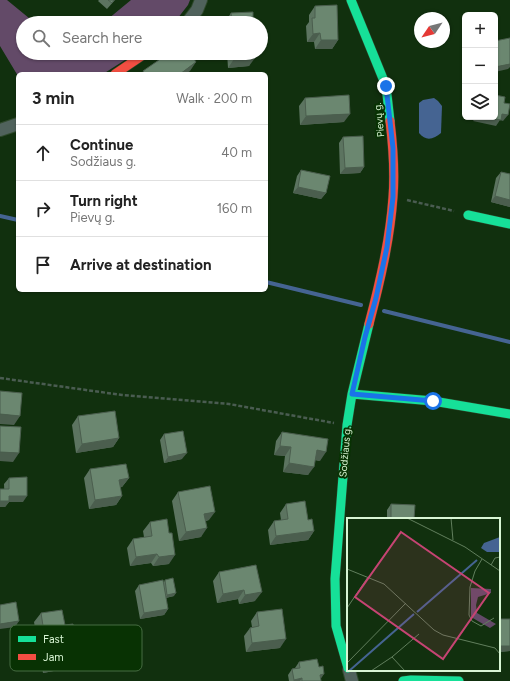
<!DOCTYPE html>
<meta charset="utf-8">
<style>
body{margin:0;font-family:Figtree,sans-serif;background:#f6f6f6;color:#222}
.controls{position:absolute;right:12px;top:12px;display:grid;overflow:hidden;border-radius:6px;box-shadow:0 1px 3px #0004}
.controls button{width:36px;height:36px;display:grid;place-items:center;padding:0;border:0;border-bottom:1px solid #e0e0e0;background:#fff;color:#222;font:20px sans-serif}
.compass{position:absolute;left:414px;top:12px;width:36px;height:36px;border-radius:50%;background:#fff;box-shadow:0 1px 3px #0004;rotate:235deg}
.stop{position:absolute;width:12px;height:12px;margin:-9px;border:3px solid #1a73e8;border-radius:50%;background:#fff}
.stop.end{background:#1a73e8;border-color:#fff;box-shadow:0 1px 4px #0008}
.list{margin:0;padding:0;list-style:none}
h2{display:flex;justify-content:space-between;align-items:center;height:52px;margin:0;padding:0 16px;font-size:17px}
h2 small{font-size:13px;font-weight:400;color:#767676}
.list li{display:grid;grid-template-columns:26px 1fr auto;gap:12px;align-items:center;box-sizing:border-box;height:56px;padding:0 16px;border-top:1px solid #e0e0e0}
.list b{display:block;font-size:15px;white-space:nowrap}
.list p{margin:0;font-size:13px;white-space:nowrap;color:#767676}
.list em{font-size:13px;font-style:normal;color:#767676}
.icon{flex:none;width:22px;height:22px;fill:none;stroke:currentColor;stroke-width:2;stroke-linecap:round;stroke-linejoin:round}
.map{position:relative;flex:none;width:510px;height:681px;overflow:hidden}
.search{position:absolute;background:#fff;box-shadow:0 1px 3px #0004;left:16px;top:16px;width:252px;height:44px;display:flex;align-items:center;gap:10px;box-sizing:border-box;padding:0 14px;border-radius:22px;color:#767676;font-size:15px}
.panel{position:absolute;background:#fff;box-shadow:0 1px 3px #0004;left:16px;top:72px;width:252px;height:220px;border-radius:6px}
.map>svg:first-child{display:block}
.green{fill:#634a68}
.water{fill:#456492}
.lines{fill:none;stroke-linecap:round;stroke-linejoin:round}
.stream{stroke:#456492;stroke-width:4}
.street-casing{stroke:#2f492c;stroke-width:14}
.fast-casing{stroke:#2f492c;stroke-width:10}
.jam-casing{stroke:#2f492c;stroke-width:10}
.path{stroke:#4a5c51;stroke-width:2.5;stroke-dasharray:4 2;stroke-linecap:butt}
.street{stroke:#50625c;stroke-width:12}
.fast{stroke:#16e098;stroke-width:9}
.jam{stroke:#f24e42;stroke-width:9}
.wall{fill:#5c7460}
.shaded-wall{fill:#4b5e4e}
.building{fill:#6b8770;stroke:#4b5e4e}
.route{stroke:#1a73e8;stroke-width:5}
.labels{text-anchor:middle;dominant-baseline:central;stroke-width:4;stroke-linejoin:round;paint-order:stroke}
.street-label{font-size:10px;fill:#d8f5d4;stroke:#083203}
.inset-river{fill:none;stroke:#456492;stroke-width:2}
.inset-road{fill:none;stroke:#617f5d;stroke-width:1}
.view{fill:#c64473;fill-opacity:0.15;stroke:#c64473;stroke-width:2}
.inset-edge{fill:none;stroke:#d8f5d4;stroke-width:2}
.key{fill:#083203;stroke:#466c42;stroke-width:1}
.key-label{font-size:11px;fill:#d8f5d4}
</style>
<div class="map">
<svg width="510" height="681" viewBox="0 0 510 681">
<rect width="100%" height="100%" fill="#11300e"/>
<!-- green -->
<path class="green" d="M 0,0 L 7,0 L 35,23 L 23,23 L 23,53 L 136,53 L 103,74 L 18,74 L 18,76 L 0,46 Z
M 131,0 L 190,0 L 188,5 L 174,23 L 98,23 L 108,19 Z"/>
<!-- water -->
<path class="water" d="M 434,98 L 438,101 L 442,106 L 441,133 C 434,139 426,142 419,133 L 419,103 L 423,100 Z"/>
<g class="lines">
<!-- stream -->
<path class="stream" d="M 0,216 L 18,220
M 266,282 L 361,305
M 384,311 L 510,342"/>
<defs>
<path id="street" d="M 187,23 L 197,10 L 201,0
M 0,130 L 18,124
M 349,670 L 352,681"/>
<path id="fast" d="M 351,0 L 386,86 L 390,121
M 468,215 L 510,224
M 352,394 L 433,401 L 510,414
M 348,668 L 336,626 L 335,579 L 347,425 L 352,394 L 369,324
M 403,681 L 411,680 L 459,681"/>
<path id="jam" d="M 115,74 L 146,53
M 369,324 C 380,282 390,240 393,197 C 395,172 393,146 390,121"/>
</defs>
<!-- street casing -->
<use href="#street" class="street-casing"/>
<!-- fast casing -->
<use href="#fast" class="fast-casing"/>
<!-- jam casing -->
<use href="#jam" class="jam-casing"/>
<!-- path -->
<path class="path" d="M 407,200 L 454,211
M 0,378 L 122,395 L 229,404 L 334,423"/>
<!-- street -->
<use href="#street" class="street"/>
<!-- fast -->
<use href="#fast" class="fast"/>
<!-- jam -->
<use href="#jam" class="jam"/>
</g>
<!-- wall -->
<path class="wall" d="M 99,0 L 115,0 L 107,9 L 98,1 Z
M 315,6 L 338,40 L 332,49 L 315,49 L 314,42 L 307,42 L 306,26 L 309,22 L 309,15 Z
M 231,13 L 253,23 L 225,23 L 225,22 Z
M 227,53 L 255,53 L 249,66 L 228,68 Z
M 305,98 L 344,122 L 300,125 L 299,106 Z
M 343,137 L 364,167 L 360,173 L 340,174 L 339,143 Z
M 301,170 L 326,193 L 321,199 L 293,193 L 297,176 Z
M 501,172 L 510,174 L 510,207 L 491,202 L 496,178 Z
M 78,416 L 119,438 L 113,447 L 76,453 L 72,425 Z
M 282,432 L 320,461 L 315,460 L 308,475 L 283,472 L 285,456 L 274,455 L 276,441 Z
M 164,434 L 182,459 L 164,463 L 160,440 Z
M 90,469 L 129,478 L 122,487 L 120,487 L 122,496 L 116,505 L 89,509 L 84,478 Z
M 9,478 L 23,502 L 9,502 L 5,507 L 4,484 Z
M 178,492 L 209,520 L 206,521 L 201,537 L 179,541 L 172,501 Z
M 286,504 L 308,520 L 314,531 L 308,540 L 270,545 L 268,530 L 274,521 L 281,520 L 280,513 Z
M 391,504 L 414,519 L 387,519 L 387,510 Z
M 150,522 L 169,564 L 153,566 L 151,563 L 130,566 L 127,548 L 133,539 L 144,537 L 143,531 Z
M 256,565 L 255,601 L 239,604 L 238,599 L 217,603 L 213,581 L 219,572 Z
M 165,580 L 174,596 L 166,598 L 168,609 L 164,615 L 140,619 L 135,591 L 139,585 L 164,582 Z
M 257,612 L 280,648 L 246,652 L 244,636 L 250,628 L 252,627 L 251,621 Z
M 41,613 L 65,625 L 71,653 L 64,655 L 59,670 L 43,673 L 34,622 Z
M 499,619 L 510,619 L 510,651 L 499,652 Z
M 299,662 L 321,679 L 321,681 L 289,681 L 288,675 L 292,669 L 295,668 Z"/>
<!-- shaded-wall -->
<path class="shaded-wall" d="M 320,33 L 314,42 L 307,42 L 313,34 Z
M 321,40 L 338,40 L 332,49 L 315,49 Z
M 255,58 L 249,66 L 228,68 L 234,59 Z
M 196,62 L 190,71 L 186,74 L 180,74 Z
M 510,64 L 510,67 L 508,69 L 495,72 L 495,67 Z
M 350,114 L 344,122 L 300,125 L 306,116 Z
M 502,114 L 508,115 L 503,121 L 500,120 L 496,126 L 473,121 L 476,117 L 486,117 Z
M 364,167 L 360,173 L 340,174 L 345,168 Z
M 298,187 L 326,193 L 321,199 L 293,193 Z
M 495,196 L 510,200 L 510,207 L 491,202 Z
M 0,414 L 20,416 L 14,425 L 0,424 Z
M 119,438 L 113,447 L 76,453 L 82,444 Z
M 280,446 L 291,447 L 285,456 L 274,455 Z
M 317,450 L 326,452 L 320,461 L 310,459 Z
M 0,452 L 19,453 L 13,462 L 0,461 Z
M 187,453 L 182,459 L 164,463 L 168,457 Z
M 289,463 L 314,467 L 308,475 L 283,472 Z
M 129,478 L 122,487 L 113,489 L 119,480 Z
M 9,496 L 27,496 L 23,502 L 9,502 L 5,507 L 0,507 L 0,501 Z
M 122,496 L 116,505 L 89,509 L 95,500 Z
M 215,512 L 209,520 L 198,522 L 204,514 Z
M 207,528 L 201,537 L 179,541 L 186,532 Z
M 314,531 L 308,540 L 270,545 L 276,536 Z
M 157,554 L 151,563 L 130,566 L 136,557 Z
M 175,555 L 169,564 L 153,566 L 159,557 Z
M 244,590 L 238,599 L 217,603 L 223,594 Z
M 262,592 L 255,601 L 239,604 L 245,595 Z
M 176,593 L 174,596 L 165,598 L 167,595 Z
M 168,609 L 164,615 L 140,619 L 144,613 Z
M 19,621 L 15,627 L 0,629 L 0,624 Z
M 286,639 L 280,648 L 246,652 L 252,643 Z
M 77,645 L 71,653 L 57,656 L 63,647 Z
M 500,646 L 510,646 L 510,651 L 499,652 L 499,647 Z
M 65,662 L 59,670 L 43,673 L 49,664 Z
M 324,674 L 320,680 L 320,675 Z
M 302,678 L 300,681 L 293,681 L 294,680 Z"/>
<!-- building -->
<path class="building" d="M 108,0 L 114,0 L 112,3 Z
M 337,5 L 338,40 L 321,40 L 320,33 L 313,34 L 312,18 L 315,18 L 315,6 Z
M 253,12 L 253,23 L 232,23 L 231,13 Z
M 510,38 L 510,64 L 495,67 L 495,41 Z
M 169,53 L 190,53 L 196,62 L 180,74 L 145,74 L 143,71 Z
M 234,53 L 255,53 L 255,58 L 234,59 Z
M 349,95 L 350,114 L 306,116 L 305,98 Z
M 495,95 L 505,97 L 504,103 L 510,104 L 508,115 L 502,114 L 501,120 L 486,117 L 495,117 Z
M 363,136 L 364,167 L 345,168 L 343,137 Z
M 301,170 L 330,176 L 326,193 L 298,187 Z
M 501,172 L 510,174 L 510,200 L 495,196 Z
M 0,391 L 22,393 L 20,416 L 0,414 Z
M 115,411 L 119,438 L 82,444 L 78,416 Z
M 0,426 L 21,427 L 19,453 L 0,452 Z
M 183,431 L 187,453 L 168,457 L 164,434 Z
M 282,432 L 328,439 L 326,452 L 317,450 L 314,467 L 289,463 L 291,447 L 280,446 Z
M 126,464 L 129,478 L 119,480 L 122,496 L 95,500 L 90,469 Z
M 27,477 L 27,496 L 9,496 L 9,501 L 0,501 L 0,489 L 9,489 L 9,478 Z
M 210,486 L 215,512 L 204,514 L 207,528 L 186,532 L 178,492 Z
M 305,501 L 308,520 L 312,519 L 314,531 L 276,536 L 274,521 L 288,519 L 286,504 Z
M 391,504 L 415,505 L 414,519 L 391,519 Z
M 167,519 L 169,533 L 172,533 L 175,555 L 159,557 L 157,554 L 136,557 L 133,539 L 152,536 L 150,522 Z
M 256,565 L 262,592 L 245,595 L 244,590 L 223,594 L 219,572 Z
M 173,578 L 176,593 L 167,595 L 165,580 Z
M 163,580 L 168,609 L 144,613 L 139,585 Z
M 16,602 L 19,621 L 0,624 L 0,605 Z
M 282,609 L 286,639 L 252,643 L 250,628 L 259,626 L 257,612 Z
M 62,610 L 65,625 L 73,624 L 77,645 L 63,647 L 65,662 L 49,664 L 41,613 Z
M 499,619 L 510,619 L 510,646 L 500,646 Z
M 317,659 L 319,667 L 323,666 L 324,674 L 320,675 L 321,681 L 302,681 L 302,678 L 294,680 L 292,669 L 300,668 L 299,662 Z"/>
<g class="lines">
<!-- route -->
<path class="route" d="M 386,86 L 393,148 L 393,197 L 387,247 L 376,298 L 365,337 L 352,394 L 433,401"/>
</g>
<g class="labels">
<!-- street labels -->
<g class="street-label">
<text transform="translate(379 120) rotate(-96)">Pievų g.</text>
<text transform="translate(345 452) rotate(-85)">Sodžiaus g.</text>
</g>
</g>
<!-- overview -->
<g transform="translate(347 518)">
<rect width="153" height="153" fill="#11300e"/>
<path d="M 124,70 L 144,71 L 144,75 L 131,79 L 129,87 L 130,95 L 149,106 L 143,110 L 124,99 Z" fill="#634a68"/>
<path d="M 153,19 L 153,34 L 140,34 L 134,30 L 137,25 Z" fill="#456492"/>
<path class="inset-river" d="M 70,94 L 130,42M 2,153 L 67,96"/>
<path class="inset-road" d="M 60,0 L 118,29 L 153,53M 104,0 L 106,22M 135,41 L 128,53 L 123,69 L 122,97 L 125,103 L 134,108 L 147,100M 144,47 L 148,40 L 153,39M 0,51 L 37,66 L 87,112 L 96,117 L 148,130 L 153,136M 0,90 L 21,59M 45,139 L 72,116M 0,145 L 59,85M 24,153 L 45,139 L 58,153"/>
<path class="view" d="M 54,14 L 142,75 L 96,141 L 8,79 Z"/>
<rect width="153" height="153" class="inset-edge"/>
</g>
<!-- legend -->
<rect x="10" y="625" width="132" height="46" rx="6" class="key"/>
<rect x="18" y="636" width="18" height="6" fill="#16e098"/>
<rect x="18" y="654" width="18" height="6" fill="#f24e42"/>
<g class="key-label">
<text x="43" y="643">Fast</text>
<text x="43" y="661">Jam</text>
</g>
</svg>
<div class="controls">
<button>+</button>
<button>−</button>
<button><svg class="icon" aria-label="layers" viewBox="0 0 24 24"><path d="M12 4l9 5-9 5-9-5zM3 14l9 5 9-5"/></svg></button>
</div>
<svg class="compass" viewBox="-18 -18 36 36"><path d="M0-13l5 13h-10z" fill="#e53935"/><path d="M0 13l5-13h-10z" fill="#767676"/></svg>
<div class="stop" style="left:433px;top:401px"></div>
<div class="stop end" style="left:386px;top:86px"></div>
<div class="search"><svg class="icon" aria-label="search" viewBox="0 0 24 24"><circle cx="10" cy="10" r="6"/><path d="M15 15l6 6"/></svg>Search here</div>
<section class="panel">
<h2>3 min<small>Walk · 200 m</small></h2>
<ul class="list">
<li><svg class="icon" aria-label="ahead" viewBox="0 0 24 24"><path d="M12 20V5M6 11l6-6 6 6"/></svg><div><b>Continue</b><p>Sodžiaus g.</p></div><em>40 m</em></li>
<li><svg class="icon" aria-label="right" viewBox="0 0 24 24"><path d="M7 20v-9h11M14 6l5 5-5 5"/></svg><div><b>Turn right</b><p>Pievų g.</p></div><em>160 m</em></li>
<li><svg class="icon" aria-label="arrive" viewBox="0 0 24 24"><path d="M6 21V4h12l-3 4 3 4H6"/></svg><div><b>Arrive at destination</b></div></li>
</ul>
</section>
</div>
